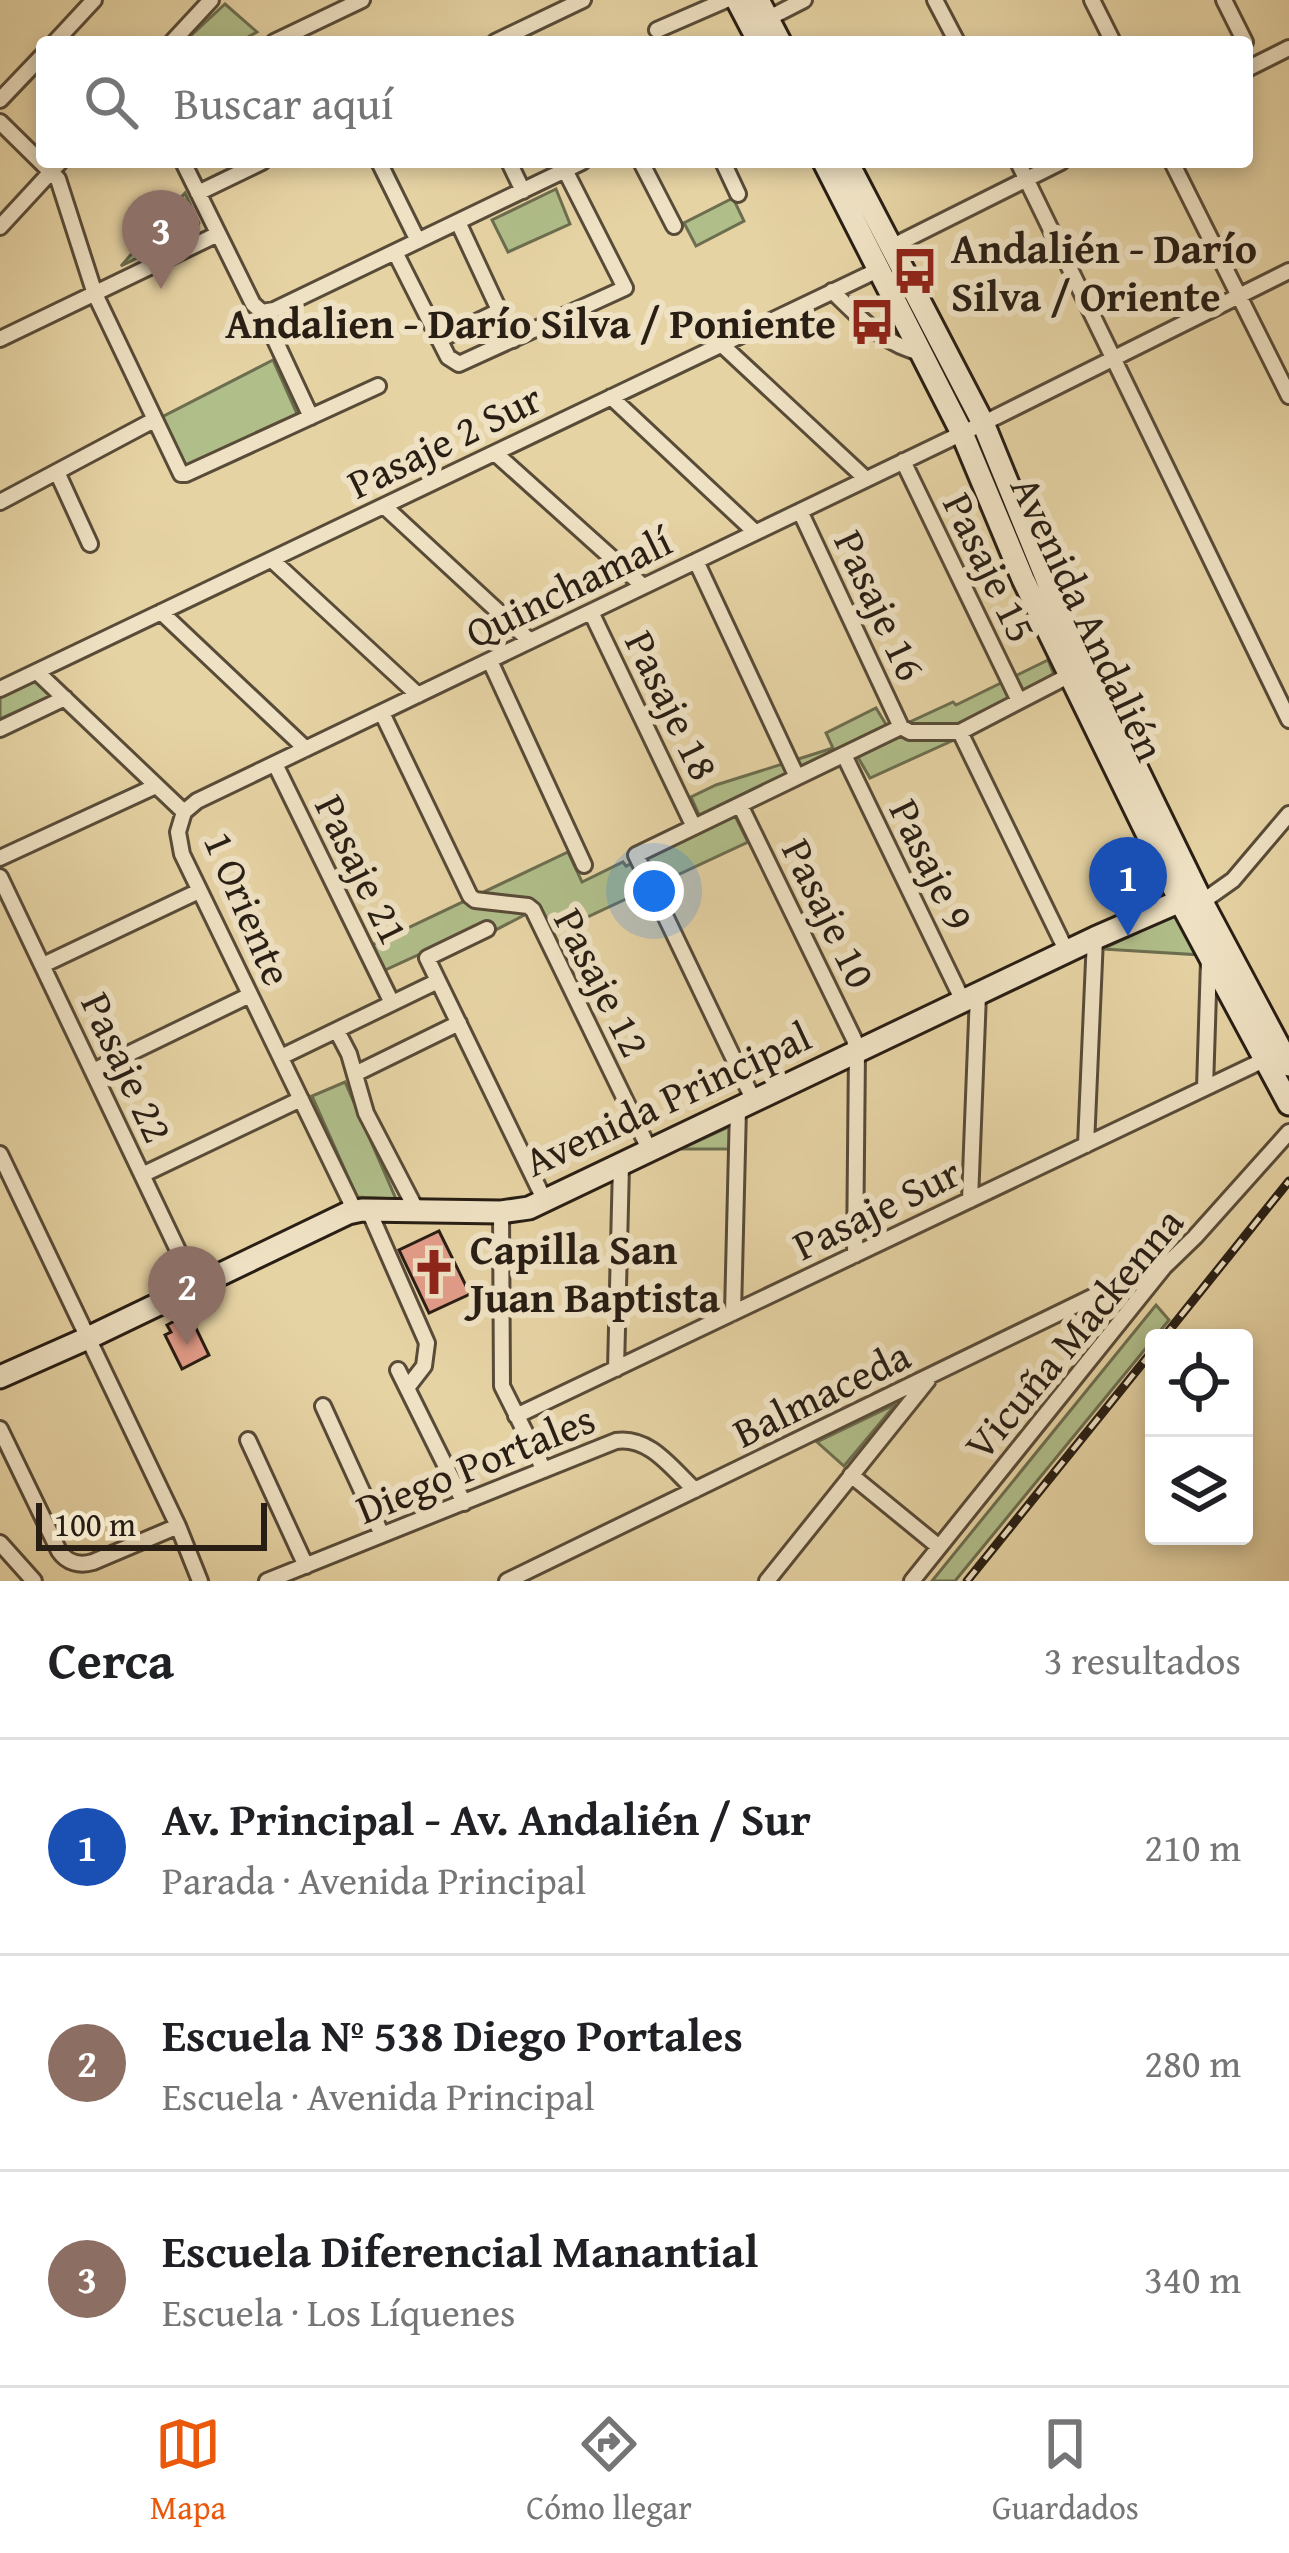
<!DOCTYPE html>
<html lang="es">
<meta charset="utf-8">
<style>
body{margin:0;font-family:"Gentium Book Plus",serif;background:#f6f6f6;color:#202124}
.controls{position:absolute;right:36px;bottom:36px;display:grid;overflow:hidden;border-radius:12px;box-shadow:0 6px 18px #0003}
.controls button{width:108px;height:108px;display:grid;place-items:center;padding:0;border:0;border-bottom:3px solid #e0e0e0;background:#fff;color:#202124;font:60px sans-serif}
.scale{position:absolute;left:36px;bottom:30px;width:231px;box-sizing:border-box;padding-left:12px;border:6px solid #281e14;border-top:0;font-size:33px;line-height:42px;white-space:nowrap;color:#281e14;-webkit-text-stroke:9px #efe2c4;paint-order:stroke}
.you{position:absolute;left:654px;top:891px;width:42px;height:42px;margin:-30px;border:9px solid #fff;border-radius:50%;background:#1a73e8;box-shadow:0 0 0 18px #1a73e833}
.badge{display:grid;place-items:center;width:78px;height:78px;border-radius:50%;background:#ea580c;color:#fff;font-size:39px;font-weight:700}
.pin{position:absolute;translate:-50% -99px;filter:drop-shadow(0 3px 6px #0008)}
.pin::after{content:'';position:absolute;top:63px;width:42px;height:36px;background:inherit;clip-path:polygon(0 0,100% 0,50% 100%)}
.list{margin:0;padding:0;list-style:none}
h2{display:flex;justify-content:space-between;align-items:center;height:156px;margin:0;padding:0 48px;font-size:51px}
h2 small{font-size:39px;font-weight:400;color:#757577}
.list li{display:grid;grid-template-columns:78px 1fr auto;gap:36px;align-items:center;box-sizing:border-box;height:216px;padding:0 48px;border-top:3px solid #e0e0e0}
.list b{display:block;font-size:45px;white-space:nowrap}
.list p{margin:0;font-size:39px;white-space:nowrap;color:#757577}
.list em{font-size:39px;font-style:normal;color:#757577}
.icon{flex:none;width:66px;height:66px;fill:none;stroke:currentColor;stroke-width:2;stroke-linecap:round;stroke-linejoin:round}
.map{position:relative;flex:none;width:1289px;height:1581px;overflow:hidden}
.search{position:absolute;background:#fff;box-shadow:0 6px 18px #0003;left:36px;right:36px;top:36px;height:132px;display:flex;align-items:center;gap:30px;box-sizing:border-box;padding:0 42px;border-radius:12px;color:#757577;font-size:45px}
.sheet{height:804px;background:#fff}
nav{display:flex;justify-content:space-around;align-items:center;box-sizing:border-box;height:168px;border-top:3px solid #e0e0e0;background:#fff;font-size:33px;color:#757577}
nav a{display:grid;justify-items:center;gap:6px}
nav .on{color:#ea580c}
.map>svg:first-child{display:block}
.green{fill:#b0be8a;stroke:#6c6e4f;stroke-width:3}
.building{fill:#e39d8a;stroke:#281e14;stroke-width:3}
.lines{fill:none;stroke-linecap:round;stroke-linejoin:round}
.minor-casing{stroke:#584b38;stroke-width:20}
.secondary-casing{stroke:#281e14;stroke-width:27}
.minor{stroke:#efe2c4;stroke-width:14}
.secondary{stroke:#efe2c4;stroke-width:21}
.rail-casing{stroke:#281e14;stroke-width:9}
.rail{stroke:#efe2c4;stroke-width:4.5;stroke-dasharray:14;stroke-linecap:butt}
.labels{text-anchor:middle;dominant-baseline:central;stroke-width:12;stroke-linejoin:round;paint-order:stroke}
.poi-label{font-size:42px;font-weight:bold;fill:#281e14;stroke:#efe2c4;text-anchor:start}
.street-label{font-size:42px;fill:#281e14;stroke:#efe2c4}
</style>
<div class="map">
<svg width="1289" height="1581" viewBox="0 0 1289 1581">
<rect width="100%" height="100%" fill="#e6d3a4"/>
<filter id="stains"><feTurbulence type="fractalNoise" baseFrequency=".00167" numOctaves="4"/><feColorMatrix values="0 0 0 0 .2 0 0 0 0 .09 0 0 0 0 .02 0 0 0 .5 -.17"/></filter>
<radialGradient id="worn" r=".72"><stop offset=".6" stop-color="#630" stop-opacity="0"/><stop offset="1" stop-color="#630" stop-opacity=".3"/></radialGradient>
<!-- green -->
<path class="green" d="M 225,4 L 257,32 L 239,42 L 184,42 Z
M 556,189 L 570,224 L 508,252 L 492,220 Z
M 185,193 L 199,223 L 197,228 L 121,266 Z
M 733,198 L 744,221 L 696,246 L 684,223 Z
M 273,360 L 298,416 L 185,470 L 160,418 Z
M 1048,660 L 1054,675 L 938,735 L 956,739 L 870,778 L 856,754 L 735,816 L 748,842 L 553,933 L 538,908 L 436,961 L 429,950 L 383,971 L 370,946 L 568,852 L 582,882 L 623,862 L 626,866 L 705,828 L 691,797 L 716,785 L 833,748 L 826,733 L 876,708 L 890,731 L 953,702 L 956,705 Z
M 34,679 L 51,696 L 0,719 L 0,695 Z
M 1179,913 L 1202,955 L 1103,949 Z
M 345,1082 L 396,1199 L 357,1197 L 312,1096 Z
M 733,1125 L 732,1149 L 681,1149 Z
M 1156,1305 L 1169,1320 L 955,1581 L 932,1581 Z
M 896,1404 L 844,1466 L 817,1442 Z"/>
<!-- building -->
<path class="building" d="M 439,1231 L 470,1294 L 429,1313 L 399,1250 Z
M 182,1317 L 184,1321 L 191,1318 L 209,1355 L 182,1369 L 165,1335 L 171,1332 L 167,1325 Z"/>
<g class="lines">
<defs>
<path id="minor" d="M 935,0 L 957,42
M 1092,0 L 1113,42
M 1224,0 L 1245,42
M 761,22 L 804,0
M 657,30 L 726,0
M 55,42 L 94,0
M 172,42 L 211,0
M 274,42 L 362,0
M 495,42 L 583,0
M 1247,69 L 1289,48
M 0,100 L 42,56
M 0,122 L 58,179 L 95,294 L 181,474 L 186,474 L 378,386
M 183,162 L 253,304 L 262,312 L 311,417
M 379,162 L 418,241
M 509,162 L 523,191
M 641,162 L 674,226
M 723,162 L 738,194
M 1018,162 L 1289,720
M 1172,162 L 1289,396
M 198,193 L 262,162
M 458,222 L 513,340
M 0,227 L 60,162
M 891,247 L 1061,162
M 395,252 L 448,357 L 459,364 L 625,288 L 565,170
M 832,291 C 859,317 884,345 922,353
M 262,312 L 274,310 L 582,162
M 0,339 L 218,234
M 439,340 L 499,311
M 721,344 L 866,479
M 611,397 L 755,532
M 495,453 L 643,586
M 903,461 L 1019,701
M 57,472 L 90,544
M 0,502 L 154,420
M 384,506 L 530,641
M 800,511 L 901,727
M 272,560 L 418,695
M 696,561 L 797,777
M 161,612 L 306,749
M 591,612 L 694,827
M 490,661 L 584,865
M 37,672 L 184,812
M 0,689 L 880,269
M 382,713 L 470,896 L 475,900 L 528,906 L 533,910 L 650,1151
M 0,729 L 65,698
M 960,732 L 1067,952
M 844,755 L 963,1001
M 275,764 L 392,1003
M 740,805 L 854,1039 L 857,1051 L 855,1255
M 184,812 L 197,801 L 998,416 L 1289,271
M 184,812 L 178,832 L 182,854 L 355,1211
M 0,858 L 156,786
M 0,877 L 195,1286
M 1202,902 L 1233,880 L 1289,814
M 487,929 L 427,958 L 545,1201
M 43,965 L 199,891
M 337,1031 L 349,1054 L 366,1113 L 418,1213
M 281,1057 L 438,981
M 93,1071 L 250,995
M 355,1074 L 459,1023
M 1205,1088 L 1209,961
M 754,1101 L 636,855 L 901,727 L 910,732 L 960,732 L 1070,675
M 1086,1145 L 1095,938
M 0,1154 L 178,1526 L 200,1581
M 142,1175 L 301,1099
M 970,1200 L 978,994
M 369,1211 L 427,1343 L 424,1366 L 407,1388
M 501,1212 L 502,1386 L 544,1470
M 733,1313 L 738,1108
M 616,1369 L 621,1165
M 398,1370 L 464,1503
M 323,1406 L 382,1535
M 516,1416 L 1264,1060
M 0,1429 L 59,1551 C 67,1563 80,1566 93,1562 L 178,1526
M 248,1440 L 306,1566
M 851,1475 L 939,1547
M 0,1543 L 34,1581
M 267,1581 L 616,1441 C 650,1436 672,1469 695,1490
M 507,1581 L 1125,1281 L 1164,1267
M 767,1581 L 928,1380
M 912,1581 L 1164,1267 L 1195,1237 L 1289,1132"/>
<path id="secondary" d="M 737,0 L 759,42
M 758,0 L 780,42
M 824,162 L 962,433 L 1023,579 L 1180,901 L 1289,1104
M 847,162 L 983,423 L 1059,609 L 1202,902 L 1289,1065
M 0,1377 L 88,1338 L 348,1213 L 362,1210 L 501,1212 L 529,1208 L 1095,938 L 1180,901 L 1202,902"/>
</defs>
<!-- minor casing -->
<use href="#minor" class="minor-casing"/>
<!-- secondary casing -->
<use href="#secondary" class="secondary-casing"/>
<!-- minor -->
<use href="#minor" class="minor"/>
<!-- secondary -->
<use href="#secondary" class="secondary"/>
<defs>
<path id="rail" d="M 1163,1338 L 1289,1181
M 967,1581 L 1154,1349"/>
</defs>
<!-- rail casing -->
<use href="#rail" class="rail-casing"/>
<!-- rail -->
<use href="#rail" class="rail"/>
</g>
<!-- icons -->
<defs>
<symbol id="bus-bare" viewBox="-9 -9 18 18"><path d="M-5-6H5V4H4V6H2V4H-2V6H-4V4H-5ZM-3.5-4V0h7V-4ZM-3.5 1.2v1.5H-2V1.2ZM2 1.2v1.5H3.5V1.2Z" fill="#8f2418" stroke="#efe2c4" stroke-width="2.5" paint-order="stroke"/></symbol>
<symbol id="church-bare" viewBox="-9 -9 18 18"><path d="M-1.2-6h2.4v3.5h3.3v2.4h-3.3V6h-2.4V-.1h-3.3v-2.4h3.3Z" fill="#8f2418" stroke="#efe2c4" stroke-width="2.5" paint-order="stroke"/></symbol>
</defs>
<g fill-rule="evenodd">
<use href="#bus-bare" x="882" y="238" width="66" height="66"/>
<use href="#bus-bare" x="839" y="289" width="66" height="66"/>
<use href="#church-bare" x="401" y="1239" width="66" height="66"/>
</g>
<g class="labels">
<!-- poi labels -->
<g class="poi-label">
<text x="951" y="247">Andalién - Darío<tspan x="951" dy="48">Silva / Oriente</tspan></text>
<text x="836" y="322" text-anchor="end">Andalien - Darío Silva / Poniente</text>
<text x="470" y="1248">Capilla San<tspan x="470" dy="48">Juan Baptista</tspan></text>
</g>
<!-- street labels -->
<g class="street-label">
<text transform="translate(444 440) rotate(-26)">Pasaje 2 Sur</text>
<text transform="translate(991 567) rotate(64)">Pasaje 15</text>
<text transform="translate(568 586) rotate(-26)">Quinchamalí</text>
<text transform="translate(881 605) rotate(65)">Pasaje 16</text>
<text transform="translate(1089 618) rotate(65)">Avenida Andalién</text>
<text transform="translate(673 705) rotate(64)">Pasaje 18</text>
<text transform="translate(933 864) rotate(64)">Pasaje 9</text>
<text transform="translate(363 869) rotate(64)">Pasaje 21</text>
<text transform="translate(249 908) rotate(67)">1 Oriente</text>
<text transform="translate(830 913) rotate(64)">Pasaje 10</text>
<text transform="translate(603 982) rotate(63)">Pasaje 12</text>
<text transform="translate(128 1067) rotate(65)">Pasaje 22</text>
<text transform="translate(667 1098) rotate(-25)">Avenida Principal</text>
<text transform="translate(876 1208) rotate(-26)">Pasaje Sur</text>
<text transform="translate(1073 1333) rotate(-50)">Vicuña Mackenna</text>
<text transform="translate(821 1393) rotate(-26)">Balmaceda</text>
<text transform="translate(475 1463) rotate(-22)">Diego Portales</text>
</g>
</g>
<rect width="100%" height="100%" filter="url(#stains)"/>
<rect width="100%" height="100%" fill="url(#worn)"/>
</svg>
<div class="controls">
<button><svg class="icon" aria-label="locate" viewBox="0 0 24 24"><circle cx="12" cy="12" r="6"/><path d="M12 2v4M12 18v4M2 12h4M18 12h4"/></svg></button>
<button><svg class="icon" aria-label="layers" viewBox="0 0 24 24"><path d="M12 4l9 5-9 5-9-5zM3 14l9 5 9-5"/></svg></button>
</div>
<div class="scale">100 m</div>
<div class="you"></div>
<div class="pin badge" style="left:1128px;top:936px;background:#1a4fb4">1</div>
<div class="pin badge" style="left:187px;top:1345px;background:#8d6e63">2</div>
<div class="pin badge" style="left:161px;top:289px;background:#8d6e63">3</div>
<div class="search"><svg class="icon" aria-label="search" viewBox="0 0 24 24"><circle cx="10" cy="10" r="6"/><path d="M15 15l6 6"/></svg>Buscar aquí</div>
</div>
<section class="sheet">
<h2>Cerca<small>3 resultados</small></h2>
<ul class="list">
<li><span class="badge" style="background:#1a4fb4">1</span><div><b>Av. Principal - Av. Andalién / Sur</b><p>Parada · Avenida Principal</p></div><em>210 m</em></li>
<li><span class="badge" style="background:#8d6e63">2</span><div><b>Escuela Nº 538 Diego Portales</b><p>Escuela · Avenida Principal</p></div><em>280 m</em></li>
<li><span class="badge" style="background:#8d6e63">3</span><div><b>Escuela Diferencial Manantial</b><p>Escuela · Los Líquenes</p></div><em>340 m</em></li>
</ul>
</section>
<nav>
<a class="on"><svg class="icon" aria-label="map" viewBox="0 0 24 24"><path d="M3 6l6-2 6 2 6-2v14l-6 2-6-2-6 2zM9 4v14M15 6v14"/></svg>Mapa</a>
<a><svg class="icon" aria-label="directions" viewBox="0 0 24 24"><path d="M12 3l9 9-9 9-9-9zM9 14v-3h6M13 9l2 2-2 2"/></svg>Cómo llegar</a>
<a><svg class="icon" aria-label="saved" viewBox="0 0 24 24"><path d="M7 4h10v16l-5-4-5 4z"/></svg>Guardados</a>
</nav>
